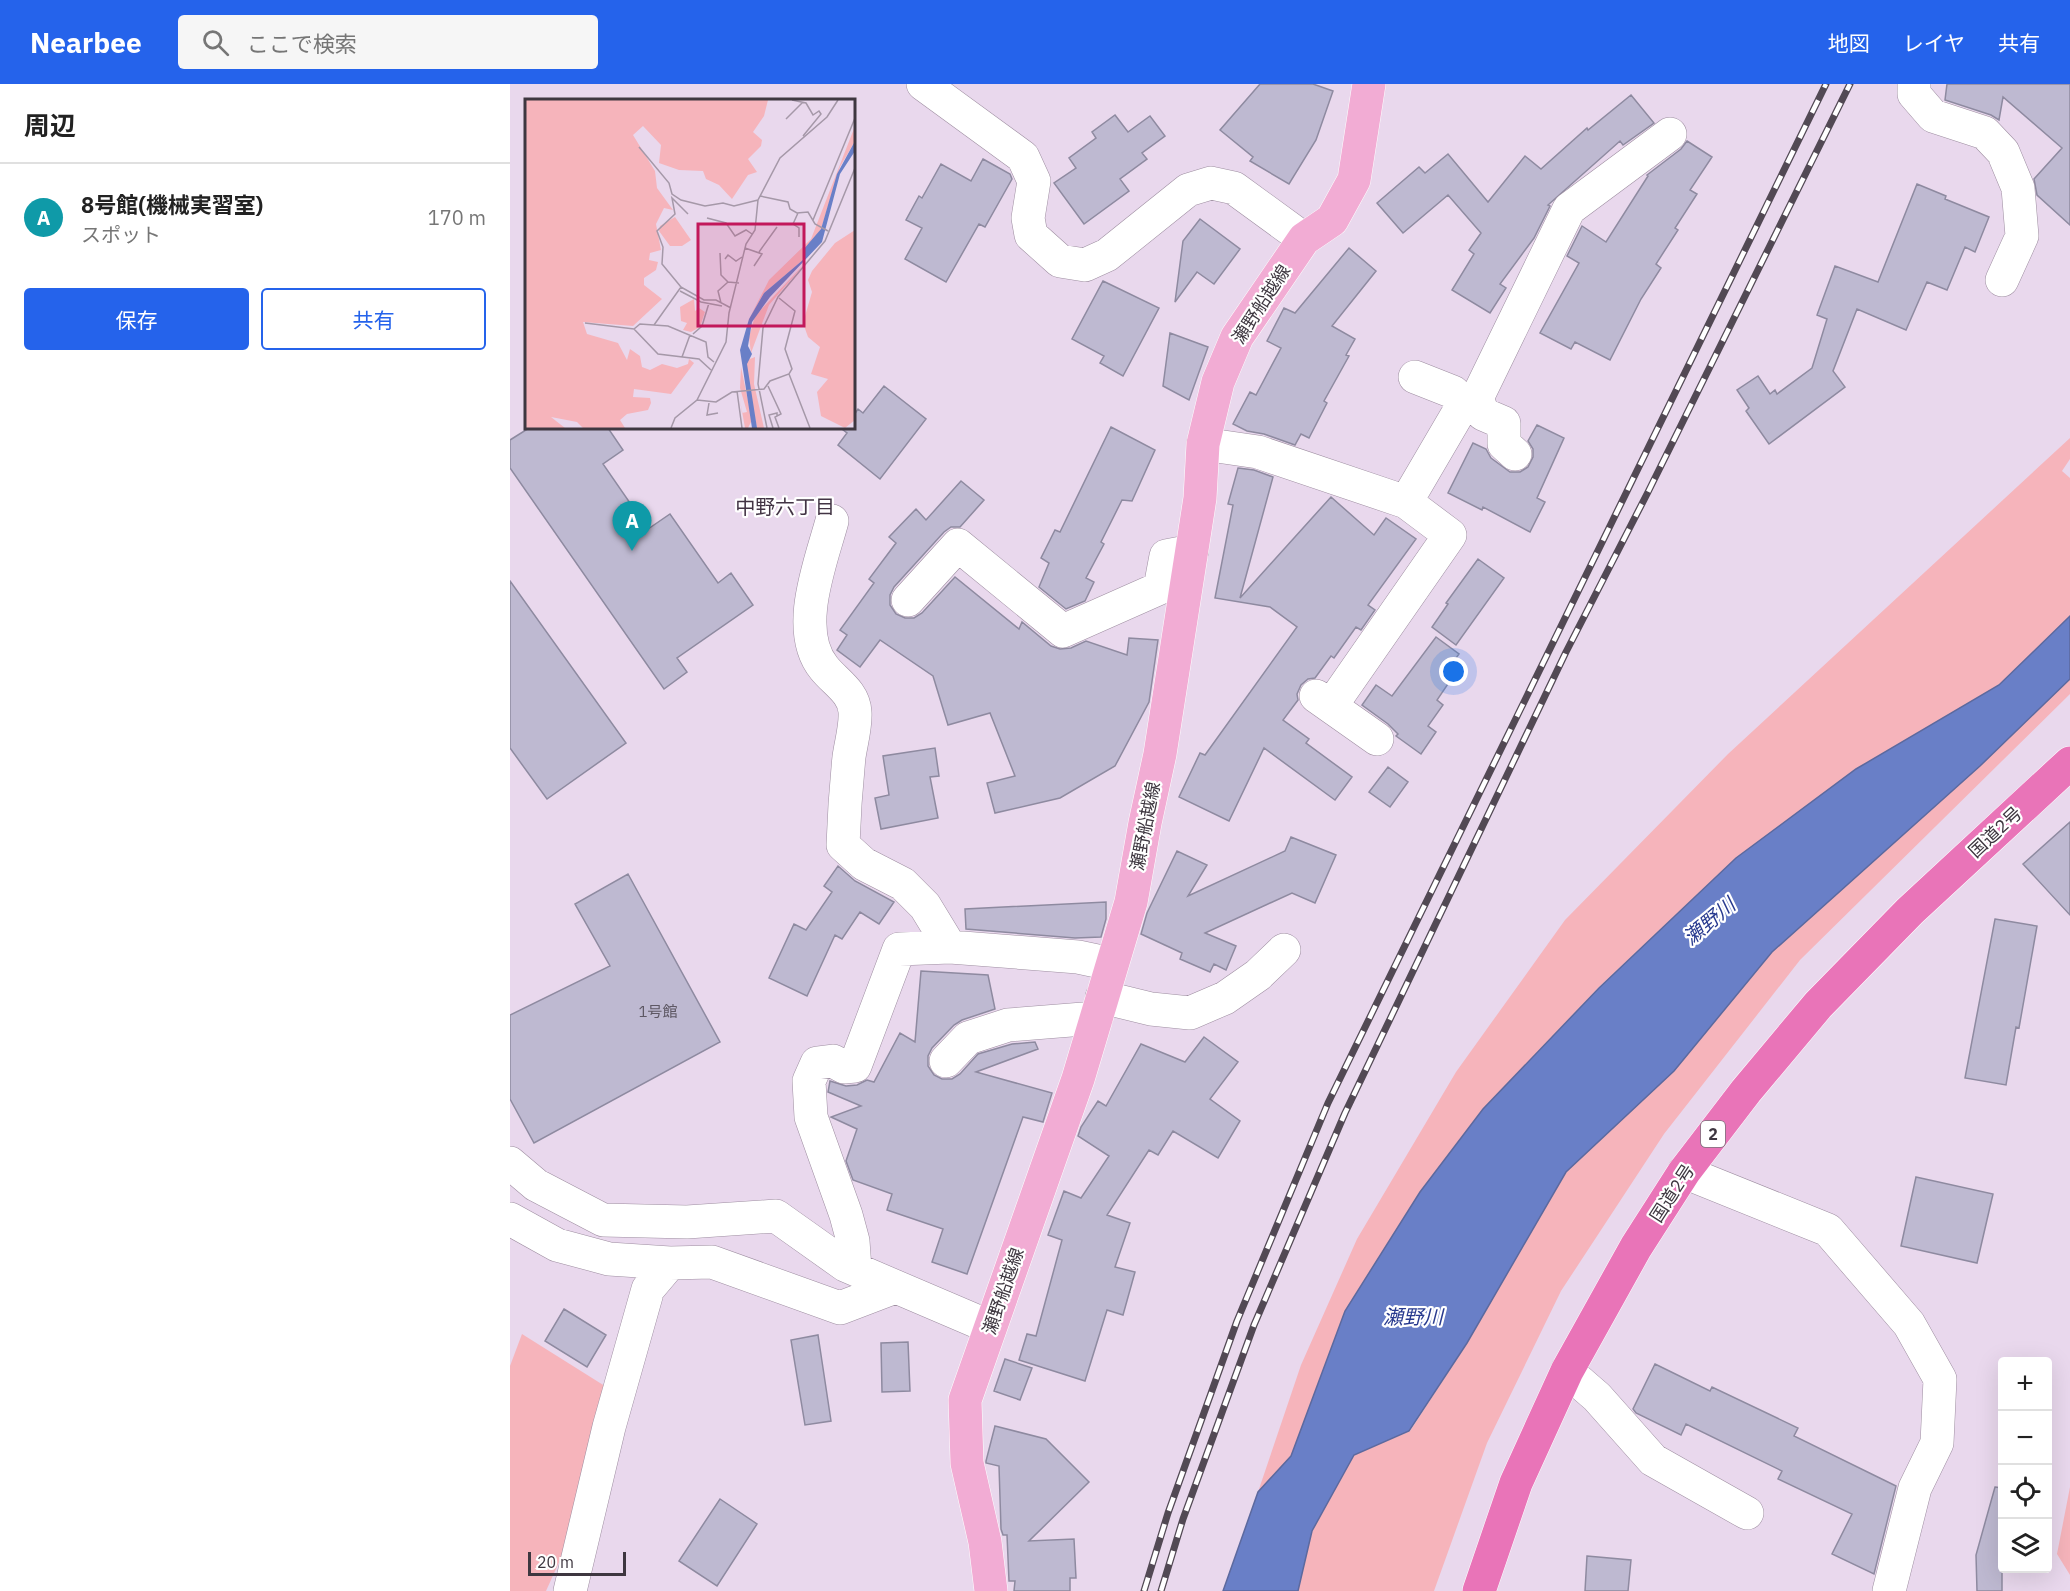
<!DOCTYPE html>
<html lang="ja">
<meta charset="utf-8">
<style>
body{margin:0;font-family:"IBM Plex Sans","Noto Sans JP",sans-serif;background:#f6f6f6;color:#222}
.controls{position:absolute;right:18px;bottom:18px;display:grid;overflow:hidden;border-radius:6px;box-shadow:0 6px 24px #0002}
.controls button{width:54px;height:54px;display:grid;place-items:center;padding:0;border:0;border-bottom:2px solid #e0e0e0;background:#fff;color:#222;font:30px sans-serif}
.scale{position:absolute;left:18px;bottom:15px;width:98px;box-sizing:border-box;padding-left:6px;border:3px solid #3e3740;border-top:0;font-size:16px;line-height:21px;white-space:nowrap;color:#3e3740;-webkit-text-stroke:4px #fff;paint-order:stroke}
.you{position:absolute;left:944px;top:588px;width:21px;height:21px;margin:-15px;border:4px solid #fff;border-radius:50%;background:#1a73e8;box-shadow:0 0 0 9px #1a73e833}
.badge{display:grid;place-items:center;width:39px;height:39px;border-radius:50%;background:#2563eb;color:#fff;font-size:20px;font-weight:700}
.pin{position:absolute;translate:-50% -50px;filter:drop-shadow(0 2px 3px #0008)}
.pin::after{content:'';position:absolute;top:32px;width:21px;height:18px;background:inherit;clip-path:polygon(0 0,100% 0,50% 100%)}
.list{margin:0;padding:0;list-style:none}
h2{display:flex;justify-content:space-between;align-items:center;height:78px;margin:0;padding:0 24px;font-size:26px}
h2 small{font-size:20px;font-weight:400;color:#767676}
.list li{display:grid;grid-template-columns:39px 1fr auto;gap:18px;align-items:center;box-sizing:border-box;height:108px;padding:0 24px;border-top:2px solid #e0e0e0}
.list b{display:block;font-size:22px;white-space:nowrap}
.list p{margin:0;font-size:20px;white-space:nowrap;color:#767676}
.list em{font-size:20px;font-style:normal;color:#767676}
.actions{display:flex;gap:12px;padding:18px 24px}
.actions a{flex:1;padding:14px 0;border:2px solid #2563eb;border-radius:6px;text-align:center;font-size:21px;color:#2563eb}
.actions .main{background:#2563eb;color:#fff}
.icon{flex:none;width:33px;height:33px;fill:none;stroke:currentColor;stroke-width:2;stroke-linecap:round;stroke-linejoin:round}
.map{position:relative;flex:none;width:1560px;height:1507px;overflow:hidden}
header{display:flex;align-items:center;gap:36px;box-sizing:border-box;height:84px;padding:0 30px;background:#2563eb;color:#fff}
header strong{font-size:28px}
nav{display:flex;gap:33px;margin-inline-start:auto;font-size:21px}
.search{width:420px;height:54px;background:#f6f6f6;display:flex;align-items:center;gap:15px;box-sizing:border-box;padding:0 21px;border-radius:6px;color:#767676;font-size:22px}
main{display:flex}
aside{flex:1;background:#fff}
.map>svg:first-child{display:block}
.green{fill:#f6b4bb}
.water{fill:#697fc7;stroke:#5c699e;stroke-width:1.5}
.building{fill:#beb9d1;stroke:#8e8aa0;stroke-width:1.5}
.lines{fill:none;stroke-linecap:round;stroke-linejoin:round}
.minor-casing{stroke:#9e8ea1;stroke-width:34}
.major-casing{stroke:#fff;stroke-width:34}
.highway-casing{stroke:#fff;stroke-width:34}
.minor{stroke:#fff;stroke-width:33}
.major{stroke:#f2acd4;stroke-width:33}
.highway{stroke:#e974b8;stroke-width:33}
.rail-casing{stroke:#524954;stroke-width:7}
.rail{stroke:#fff;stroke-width:4.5;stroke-dasharray:14;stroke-linecap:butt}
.labels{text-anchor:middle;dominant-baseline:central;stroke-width:4.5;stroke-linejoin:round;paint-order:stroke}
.number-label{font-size:15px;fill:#5e5864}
.shield{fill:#fff;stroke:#787379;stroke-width:1.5}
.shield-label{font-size:16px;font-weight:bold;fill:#3e3740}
.street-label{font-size:18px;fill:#3e3740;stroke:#fff}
.neighbourhood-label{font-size:20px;fill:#423444;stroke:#fff}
.water-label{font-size:20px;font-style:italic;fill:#283a8f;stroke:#fff}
.inset-road{fill:none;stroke:#a598a8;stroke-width:1.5}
.view{fill:#c2185b;fill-opacity:0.15;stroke:#c2185b;stroke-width:3}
.inset-edge{fill:none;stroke:#3e3740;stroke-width:3}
</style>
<header>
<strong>Nearbee</strong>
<div class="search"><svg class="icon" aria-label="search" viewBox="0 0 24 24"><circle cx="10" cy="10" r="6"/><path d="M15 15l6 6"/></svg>ここで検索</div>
<nav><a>地図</a><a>レイヤ</a><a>共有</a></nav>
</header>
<main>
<aside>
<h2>周辺<small></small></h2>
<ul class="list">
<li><span class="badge" style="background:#0f9aa8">A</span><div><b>8号館(機械実習室)</b><p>スポット</p></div><em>170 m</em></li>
</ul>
<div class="actions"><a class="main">保存</a><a>共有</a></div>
</aside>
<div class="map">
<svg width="1560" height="1507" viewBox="0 0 1560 1507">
<rect width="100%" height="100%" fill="#e9d8ed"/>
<!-- green -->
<path class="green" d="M 1560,354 L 1560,375 L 1552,387 L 1560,394 L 1560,532 L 1489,601 L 1346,685 L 1226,774 L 1089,903 L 973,1025 L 910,1108 L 835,1227 L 781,1372 L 748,1408 L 791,1281 L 847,1155 L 946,988 L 1055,836 L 1218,670 Z
M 1560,595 L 1560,610 L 1290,876 L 1154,1050 L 1051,1207 L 977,1359 L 924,1507 L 788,1507 L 802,1447 L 844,1371 L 900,1347 L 957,1259 L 1056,1088 L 1164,987 L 1262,868 L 1470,682 Z
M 12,1250 L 98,1304 L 55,1465 L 36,1507 L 0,1507 L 0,1282 Z
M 1560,1403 L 1560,1491 L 1547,1470 Z"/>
<!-- water -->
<path class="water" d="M 1560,532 L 1560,595 L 1470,682 L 1262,868 L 1164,987 L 1056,1088 L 957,1259 L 899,1347 L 844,1371 L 802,1447 L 788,1507 L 713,1507 L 748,1408 L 781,1372 L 835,1227 L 910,1108 L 973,1025 L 1089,904 L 1226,774 L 1346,685 L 1489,601 Z"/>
<!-- building -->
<path class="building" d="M 750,0 L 803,0 L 823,7 L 806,56 L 779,100 L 740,77 L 743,73 L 710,46 Z
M 1437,0 L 1560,0 L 1560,141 L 1527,111 L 1524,95 L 1552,64 L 1493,13 L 1489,36 L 1481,31 L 1435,16 Z
M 1121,11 L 1144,39 L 1113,61 L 1110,57 L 1038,121 L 1040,122 L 1024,154 L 990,200 L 996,204 L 980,229 L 942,206 L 964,170 L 959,166 L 971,149 L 938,111 L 893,149 L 867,119 L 909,83 L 915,89 L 938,70 L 978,118 L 1015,72 L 1031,85 L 1077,44 L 1078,46 Z
M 605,31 L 618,48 L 640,32 L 655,52 L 632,69 L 637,75 L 610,95 L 619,107 L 574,140 L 544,99 L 566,84 L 559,74 L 586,54 L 582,48 Z
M 1177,57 L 1202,73 L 1180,106 L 1187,110 L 1165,144 L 1168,146 L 1146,180 L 1151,184 L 1131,215 L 1100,276 L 1065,258 L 1061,265 L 1030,249 L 1069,179 L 1057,172 L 1072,142 L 1096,158 L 1138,92 L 1137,91 L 1171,65 Z
M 473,75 L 500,90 L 502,95 L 475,143 L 469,140 L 436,198 L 395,175 L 412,144 L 396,136 L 409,112 L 412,114 L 431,80 L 461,97 Z
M 1407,100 L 1436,112 L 1435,115 L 1479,133 L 1465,168 L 1455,163 L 1437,206 L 1417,198 L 1396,246 L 1347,225 L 1323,287 L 1335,303 L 1259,360 L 1236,327 L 1239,324 L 1227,306 L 1248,292 L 1260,310 L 1265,306 L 1267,310 L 1302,284 L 1317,235 L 1307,231 L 1325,182 L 1368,198 Z
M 690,135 L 730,165 L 704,200 L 687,188 L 665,218 L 673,157 Z
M 839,164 L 866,187 L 822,242 L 845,255 L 836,271 L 839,272 L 814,317 L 817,319 L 799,354 L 791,350 L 785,361 L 754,350 L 737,347 L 723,340 L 740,308 L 746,311 L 771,264 L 757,257 L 774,224 L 785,229 Z
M 593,197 L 649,224 L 613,292 L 590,279 L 594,272 L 562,255 Z
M 660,249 L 698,263 L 679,316 L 653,302 Z
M 374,302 L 416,335 L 370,395 L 328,361 L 337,349 L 332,345 L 344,344 L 344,331 L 348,325 L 353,329 Z
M 1027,341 L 1054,354 L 1027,414 L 1035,418 L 1020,448 L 973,423 L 972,426 L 938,409 L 963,359 L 976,365 L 981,374 L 1000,388 L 1010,388 L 1018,383 L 1023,373 L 1023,365 L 1018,357 Z
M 601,343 L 645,366 L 622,417 L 612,416 L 591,458 L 594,460 L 576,494 L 584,498 L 575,517 L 556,525 L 529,503 L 539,479 L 531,474 L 545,446 L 550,448 Z
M 19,344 L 98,344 L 113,366 L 93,380 L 138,445 L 160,430 L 208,499 L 221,489 L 243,521 L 167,574 L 177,588 L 154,605 L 0,384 L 0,356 Z
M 728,384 L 744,386 L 763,393 L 730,514 L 821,413 L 864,451 L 876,434 L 906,455 L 858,521 L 865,526 L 851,546 L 846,543 L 824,574 L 821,572 L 805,594 L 798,595 L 791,601 L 787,610 L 788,616 L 773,636 L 799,655 L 796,659 L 842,693 L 825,716 L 754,664 L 719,737 L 669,713 L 690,669 L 695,671 L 787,543 L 760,523 L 705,514 L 723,421 L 718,420 Z
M 451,397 L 474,416 L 450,443 L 441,443 L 434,448 L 384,503 L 380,511 L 380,521 L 386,530 L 395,534 L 404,534 L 412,529 L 445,493 L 509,545 L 512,538 L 541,562 L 550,565 L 561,564 L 576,557 L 617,571 L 619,554 L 648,556 L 639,618 L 605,682 L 550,714 L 485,729 L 477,699 L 505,692 L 480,629 L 438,641 L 423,592 L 370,556 L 350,583 L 327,566 L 337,551 L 330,546 L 364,499 L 359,495 L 386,459 L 379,453 L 406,425 L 416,436 Z
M 968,475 L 994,494 L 946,561 L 922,543 L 938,520 L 936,519 Z
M 0,497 L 116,659 L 37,715 L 0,664 Z
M 926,553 L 949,570 L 933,592 L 940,597 L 927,616 L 933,621 L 918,642 L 926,648 L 911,670 L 886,652 L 888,650 L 878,640 L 852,621 L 866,601 L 882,612 Z
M 425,664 L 429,692 L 420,693 L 428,734 L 371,745 L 365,714 L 379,711 L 373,672 Z
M 878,683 L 898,698 L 880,723 L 859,708 Z
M 1560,738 L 1560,831 L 1513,780 Z
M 781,753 L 826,771 L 805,819 L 782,809 L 695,849 L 726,862 L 716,886 L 704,880 L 700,888 L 670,875 L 672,869 L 631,850 L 637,829 L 667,767 L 697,781 L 678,812 L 775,767 Z
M 328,782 L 345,797 L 384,818 L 369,840 L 350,828 L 332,855 L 325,851 L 297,912 L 259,894 L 284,840 L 296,846 L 322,808 L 314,802 Z
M 118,790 L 210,958 L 24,1059 L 0,1015 L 0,931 L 100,882 L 65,820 Z
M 596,818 L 596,835 L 591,853 L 565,854 L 456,845 L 455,825 Z
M 1485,835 L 1527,842 L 1509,944 L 1506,943 L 1496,1001 L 1455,994 Z
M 411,887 L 478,891 L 485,925 L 452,936 L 444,941 L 422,964 L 418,972 L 418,982 L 424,991 L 432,995 L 442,995 L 450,990 L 468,970 L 502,960 L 525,958 L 528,965 L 466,988 L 542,1009 L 533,1038 L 513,1033 L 457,1190 L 422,1178 L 433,1145 L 377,1126 L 382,1110 L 343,1096 L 336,1077 L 347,1045 L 321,1033 L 351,1022 L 318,1008 L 320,997 L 336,1002 L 347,1001 L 357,996 L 364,998 L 390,949 L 405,958 Z
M 694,953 L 728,978 L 700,1015 L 730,1037 L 708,1074 L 663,1047 L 648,1071 L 639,1066 L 597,1131 L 620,1139 L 605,1183 L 625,1188 L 613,1231 L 597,1226 L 575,1297 L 509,1276 L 517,1250 L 526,1252 L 552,1156 L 538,1151 L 554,1107 L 571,1114 L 599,1072 L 568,1052 L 571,1043 L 588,1017 L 596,1022 L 631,960 L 675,978 Z
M 1406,1093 L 1483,1110 L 1467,1179 L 1391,1162 Z
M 54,1225 L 96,1251 L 77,1283 L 35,1257 Z
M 308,1251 L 321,1337 L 295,1341 L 281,1256 Z
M 398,1258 L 400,1307 L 372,1308 L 371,1259 Z
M 495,1275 L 522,1284 L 510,1316 L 484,1307 Z
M 1145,1280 L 1200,1307 L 1202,1303 L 1288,1344 L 1284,1352 L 1386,1402 L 1364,1490 L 1322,1470 L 1342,1430 L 1268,1395 L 1272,1387 L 1176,1340 L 1171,1351 L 1126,1329 L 1123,1325 Z
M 485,1342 L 536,1355 L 579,1398 L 519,1457 L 564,1455 L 566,1494 L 560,1494 L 560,1507 L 504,1507 L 505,1497 L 499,1497 L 497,1451 L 493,1451 L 491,1445 L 489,1382 L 476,1379 L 476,1377 Z
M 1485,1403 L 1492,1404 L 1492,1507 L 1467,1507 L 1466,1471 Z
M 210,1415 L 247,1440 L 207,1502 L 169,1477 Z
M 1077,1472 L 1121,1476 L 1118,1507 L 1075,1507 Z"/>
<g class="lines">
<defs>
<path id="minor" d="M 413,0 L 513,73 L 524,97 L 518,134 L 521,151 L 550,177 L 575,181 L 597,171 L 678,106 L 701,99 L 724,104 L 794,155
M 1404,0 L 1404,10 L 1423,32 L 1475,49 L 1493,68 L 1508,104 L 1512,152 L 1492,196
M 905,293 L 943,308 L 954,319
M 967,314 L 973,330 L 994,339 L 994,360 L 1005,370
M 693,360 L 748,368 L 896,418 L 940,451 L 821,622
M 896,418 L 954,319 L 967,314 L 1059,125 L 1160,50
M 322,437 C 311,478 283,546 314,584 C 325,598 344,608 345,628 C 346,642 341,659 339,673 C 336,702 334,732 333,761 L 354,780 L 393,800 L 415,822 L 440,863 L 568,873 L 601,880
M 398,516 L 448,461 L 553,547 L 650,504 L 656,472 L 682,467
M 806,612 L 867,655
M 592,913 L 641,925 L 680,929 L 715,914 L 748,891 L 774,866
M 436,977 L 458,954 L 498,941 L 586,934
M 0,1079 L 26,1101 L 93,1136 L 177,1138 L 266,1132 L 335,1181 L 480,1243
M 1174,1088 L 1318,1146 L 1399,1240 L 1430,1295 L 1427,1359 L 1405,1404 L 1379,1507
M 0,1135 L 47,1161 L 99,1175 L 160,1179 L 202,1178 L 330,1224 L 385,1203
M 345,1185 L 343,1157 L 336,1131 L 301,1033 L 299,997 L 307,979 L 323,977 L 334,983 L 345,982 L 389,865 L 440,863
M 1057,1287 L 1087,1313 L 1143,1376 L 1237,1429
M 60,1507 L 99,1343 L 138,1205 L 160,1179"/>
<path id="major" d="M 481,1507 L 475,1458 L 457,1379 L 455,1316 L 568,995 L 621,818 L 635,739 L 650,670 L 690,414 L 693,360 L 708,298 L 727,253 L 794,155 L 822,136 L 844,96 L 859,0"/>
<path id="highway" d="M 969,1507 L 1006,1399 L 1057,1287 L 1126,1163 L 1174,1088 L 1236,1007 L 1308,921 L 1400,827 L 1560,679"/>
</defs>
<!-- minor casing -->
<use href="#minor" class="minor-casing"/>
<!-- major casing -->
<use href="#major" class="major-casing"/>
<!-- highway casing -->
<use href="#highway" class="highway-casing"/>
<!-- minor -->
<use href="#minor" class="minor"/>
<!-- major -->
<use href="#major" class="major"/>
<!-- highway -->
<use href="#highway" class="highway"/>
<defs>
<path id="rail" d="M 634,1507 L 658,1429 L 727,1237 L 818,1019 L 1316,0
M 651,1507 L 673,1435 L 744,1241 L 835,1029 L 1056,568 L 1138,408 L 1340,0"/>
</defs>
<!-- rail casing -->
<use href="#rail" class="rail-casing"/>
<!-- rail -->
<use href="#rail" class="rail"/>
</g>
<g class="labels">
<!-- number labels -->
<g class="number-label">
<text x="148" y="927">1号館</text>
</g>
<!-- shield labels -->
<rect class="shield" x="1191" y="1037" width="24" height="26" rx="4.5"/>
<g class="shield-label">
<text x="1203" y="1050">2</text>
</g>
<!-- street labels -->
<g class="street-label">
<text transform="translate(751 220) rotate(-57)">瀬野船越線</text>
<text transform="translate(635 742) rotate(-79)">瀬野船越線</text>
<text transform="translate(1485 748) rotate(-43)">国道2号</text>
<text transform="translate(1162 1109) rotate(-57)">国道2号</text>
<text transform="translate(493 1207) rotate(-71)">瀬野船越線</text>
</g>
<!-- neighbourhood labels -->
<g class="neighbourhood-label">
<text x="275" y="422">中野六丁目</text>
</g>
<!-- water labels -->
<g class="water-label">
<text transform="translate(1199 837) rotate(-40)">瀬野川</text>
<text x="903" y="1232">瀬野川</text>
</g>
</g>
<!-- overview -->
<g transform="translate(15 15)">
<rect width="330" height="330" fill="#e9d8ed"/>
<path d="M 0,1 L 243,1 L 239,17 L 228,33 L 237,41 L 236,47 L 223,60 L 232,73 L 223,76 L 207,100 L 194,86 L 181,80 L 178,72 L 154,71 L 134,64 L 136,46 L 118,27 L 108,36 L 130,72 L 132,89 L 148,111 L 139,109 L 131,125 L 136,151 L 125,154 L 124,161 L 133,163 L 131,171 L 119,179 L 119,186 L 137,200 L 108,227 L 58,223 L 62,235 L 93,244 L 102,261 L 105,250 L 115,257 L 117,268 L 125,271 L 137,265 L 152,269 L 163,265 L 164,260 L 169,264 L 146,295 L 109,290 L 108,298 L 125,299 L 126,304 L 123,311 L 102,315 L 95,321 L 100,329 L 58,329 L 52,323 L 26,318 L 40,329 L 0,329 ZM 330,27 L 330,42 L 315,68 L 296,130 L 280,152 L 279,160 L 239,194 L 224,220 L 244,181 L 286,140 ZM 150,118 L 166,141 L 157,147 L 145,147 L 134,132 L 135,127 ZM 330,131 L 330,321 L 320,329 L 296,317 L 292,293 L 303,280 L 286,275 L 295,248 L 283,238 L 278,224 L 287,193 L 283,181 L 287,172 L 310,144 ZM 284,160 L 244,206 L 226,254 L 224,238 L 230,217 ZM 169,200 L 170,212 L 174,209 L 180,213 L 175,228 L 166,233 L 158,231 L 162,224 L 156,222 L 155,208 ZM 230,258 L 229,285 L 239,329 L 232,329 L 222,277 L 222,261 ZM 216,268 L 227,321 L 223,329 L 220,329 L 215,301 L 217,314 L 222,313 L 215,289 Z" fill="#f6b4bb"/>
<path d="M 330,42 L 330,52 L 315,75 L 297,143 L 245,198 L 227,223 L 223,247 L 227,255 L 222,265 L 232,329 L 227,329 L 215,251 L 224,220 L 239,194 L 279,160 L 278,151 L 296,130 L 312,75 Z" fill="#697fc7"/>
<path class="inset-road" d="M 267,1 L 281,4 L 288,16 L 294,12 L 296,15 L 278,37M 261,20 L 278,3M 114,48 L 144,84 L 147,95 L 156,101 L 180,107 L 198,104 L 209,107 L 233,101M 235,97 L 263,103 L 265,110 L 272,114 L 283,113 L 290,125 L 303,132M 273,114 L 268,125 L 274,129 L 274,138M 182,119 L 201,124 L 210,137 L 221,131 L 227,135M 288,121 L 330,19M 220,149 L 237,155 L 229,167M 234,153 L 252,128M 195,154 L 196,176 L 203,183 L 214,184M 200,160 L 203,156 L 211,162 L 217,158M 156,188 L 137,165 L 138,148 L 132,132 L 150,115 L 147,99 L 163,115M 155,192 L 176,203 L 197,207M 196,204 L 193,192 L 203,183M 60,224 L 109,230 L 115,225 L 143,227 L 181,243 L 183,258 L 189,263M 129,226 L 156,188 L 179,201 L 191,201 L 206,209M 109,230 L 133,255 L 174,260 L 186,271M 168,235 L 177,227 L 184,204M 157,258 L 165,236M 264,275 L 285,329M 243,287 L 256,315 L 250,318 L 254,329M 212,292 L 217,329M 172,301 L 191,303 L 207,293 L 239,290 L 245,282 L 264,275 L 267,270 L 260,250 L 270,212 L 254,199M 184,304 L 182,316 L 193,314M 146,329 L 150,319 L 172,301 L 201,243 L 204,214 L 221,145 L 230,131 L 233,101 L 255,59 L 302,18 L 313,1M 242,329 L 233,285 L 238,229 L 253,198 L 300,142 L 330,69M 248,329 L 244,316 L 252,314 L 252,317"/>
<path class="view" d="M 173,125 L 279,125 L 279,227 L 173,227 Z"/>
<rect width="330" height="330" class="inset-edge"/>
</g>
</svg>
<div class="controls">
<button>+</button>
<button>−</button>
<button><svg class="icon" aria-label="locate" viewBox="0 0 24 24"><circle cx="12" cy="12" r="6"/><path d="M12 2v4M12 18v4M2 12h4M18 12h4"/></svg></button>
<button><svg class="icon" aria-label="layers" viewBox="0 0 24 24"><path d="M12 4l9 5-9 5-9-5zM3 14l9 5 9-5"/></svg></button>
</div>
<div class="scale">20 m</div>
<div class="you"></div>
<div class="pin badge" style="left:122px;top:467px;background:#0f9aa8">A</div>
</div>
</main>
